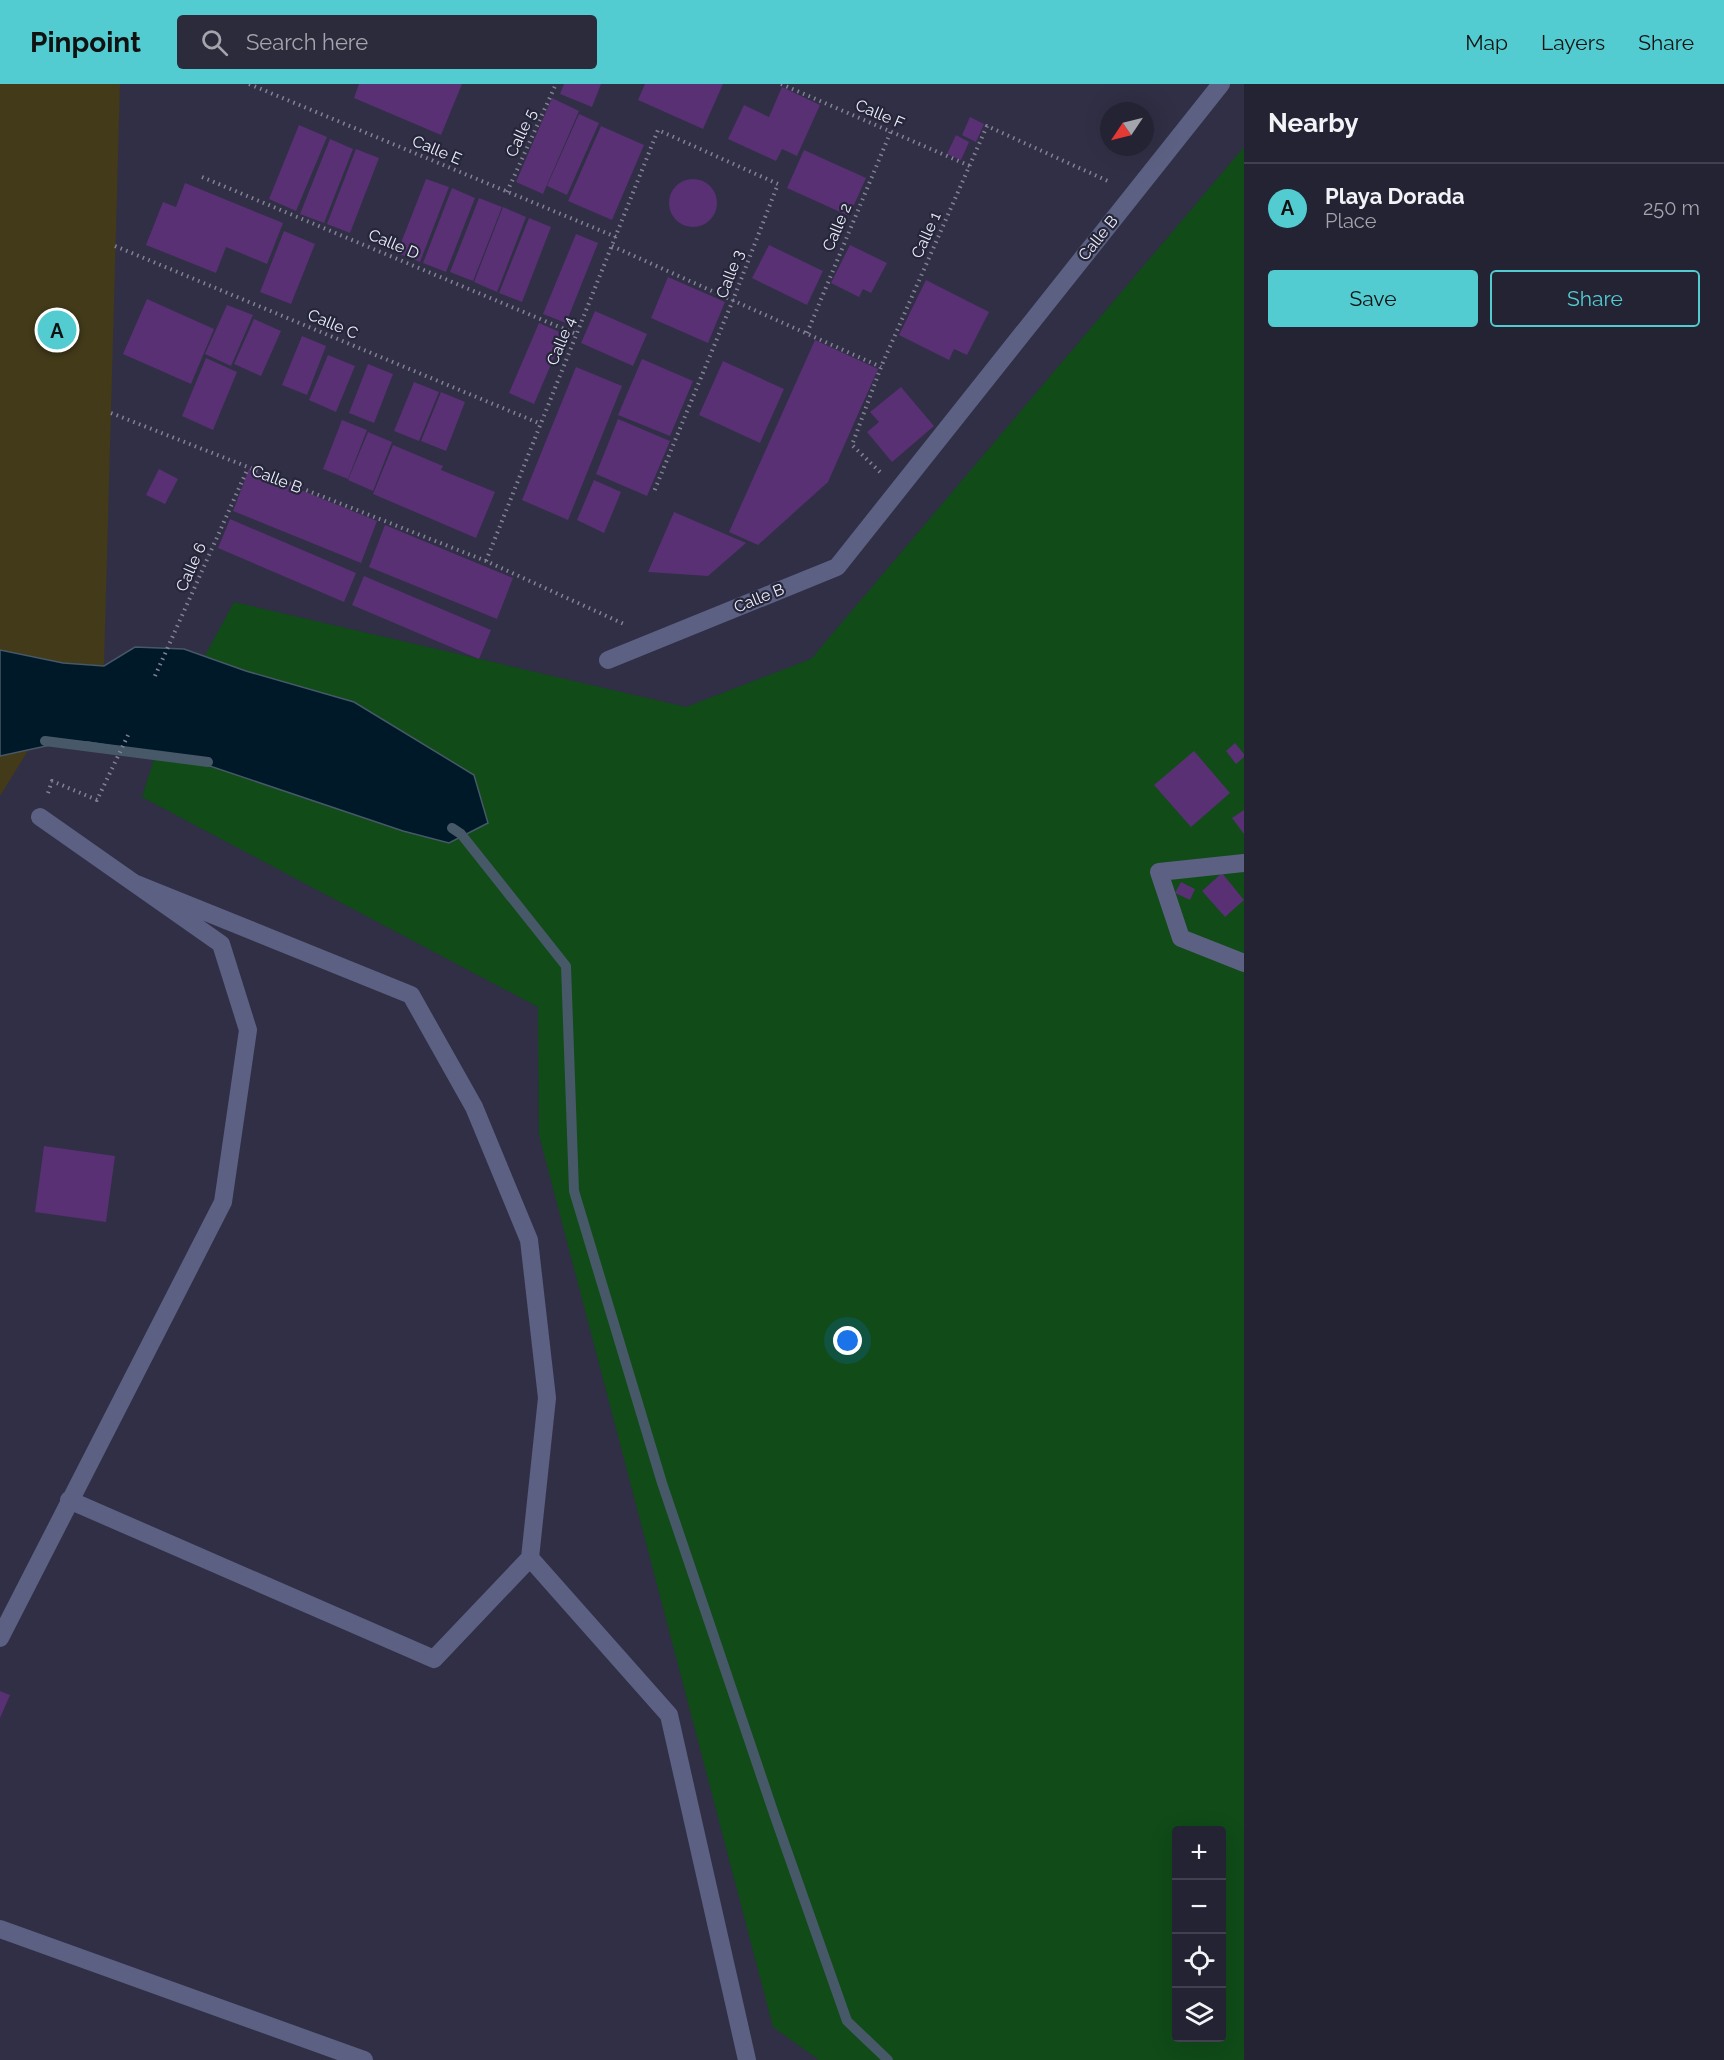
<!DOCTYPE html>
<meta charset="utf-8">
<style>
body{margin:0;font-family:Raleway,sans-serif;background:#2c2b3c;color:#f1f3f6}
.controls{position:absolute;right:18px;bottom:18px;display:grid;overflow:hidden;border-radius:6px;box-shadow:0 6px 24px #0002}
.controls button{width:54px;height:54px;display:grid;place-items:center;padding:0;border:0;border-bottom:2px solid #41404f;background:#242334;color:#f1f3f6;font:30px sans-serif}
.compass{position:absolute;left:1100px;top:18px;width:54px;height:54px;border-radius:50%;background:#242334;box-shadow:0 6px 24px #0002;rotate:235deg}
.you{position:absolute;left:848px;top:1257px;width:21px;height:21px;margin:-15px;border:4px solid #fff;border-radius:50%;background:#1a73e8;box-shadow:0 0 0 9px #1a73e833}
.badge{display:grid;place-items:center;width:39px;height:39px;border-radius:50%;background:#52ccd0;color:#111;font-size:20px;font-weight:700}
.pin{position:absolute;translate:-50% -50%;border:3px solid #fff;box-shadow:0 2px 6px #0006}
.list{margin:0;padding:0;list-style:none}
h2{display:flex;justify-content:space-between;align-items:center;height:78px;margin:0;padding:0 24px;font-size:26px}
h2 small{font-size:20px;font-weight:400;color:#a3a4ac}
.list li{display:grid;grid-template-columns:39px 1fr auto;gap:18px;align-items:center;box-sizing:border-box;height:90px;padding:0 24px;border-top:2px solid #41404f}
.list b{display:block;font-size:22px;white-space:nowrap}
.list p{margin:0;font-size:20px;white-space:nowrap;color:#a3a4ac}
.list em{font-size:20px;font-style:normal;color:#a3a4ac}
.actions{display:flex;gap:12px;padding:18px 24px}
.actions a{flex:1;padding:14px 0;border:2px solid #52ccd0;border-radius:6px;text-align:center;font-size:21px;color:#52ccd0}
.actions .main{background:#52ccd0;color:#111}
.icon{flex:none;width:33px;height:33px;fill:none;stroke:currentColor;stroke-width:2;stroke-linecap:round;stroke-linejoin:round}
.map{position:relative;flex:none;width:1244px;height:1976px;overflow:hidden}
header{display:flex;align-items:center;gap:36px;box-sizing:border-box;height:84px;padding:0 30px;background:#52ccd0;color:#111}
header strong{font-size:28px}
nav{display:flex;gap:33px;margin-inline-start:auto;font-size:21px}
.search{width:420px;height:54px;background:#2c2b3c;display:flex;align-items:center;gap:15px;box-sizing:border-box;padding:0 21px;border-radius:6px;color:#a3a4ac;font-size:22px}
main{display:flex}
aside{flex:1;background:#242334}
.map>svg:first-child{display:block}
.green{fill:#104b18;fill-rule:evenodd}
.sand{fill:#423a19}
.water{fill:#001929;stroke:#475868;stroke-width:1.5}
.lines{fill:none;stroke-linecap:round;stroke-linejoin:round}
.stream{stroke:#475868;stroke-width:10}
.building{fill:#593074}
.path{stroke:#838295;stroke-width:4;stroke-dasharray:1.5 4.5;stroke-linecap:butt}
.minor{stroke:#5c6082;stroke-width:18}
.labels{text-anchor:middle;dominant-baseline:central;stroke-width:4.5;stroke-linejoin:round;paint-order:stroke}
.street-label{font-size:16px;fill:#ececfb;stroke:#26263a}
</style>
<header>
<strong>Pinpoint</strong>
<div class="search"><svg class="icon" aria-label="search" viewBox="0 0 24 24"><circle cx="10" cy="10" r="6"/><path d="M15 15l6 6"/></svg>Search here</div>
<nav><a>Map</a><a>Layers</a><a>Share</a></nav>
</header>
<main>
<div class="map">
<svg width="1244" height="1976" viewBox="0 0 1244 1976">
<rect width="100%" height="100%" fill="#302f45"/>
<!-- green -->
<path class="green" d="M 1244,63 L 1244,1976 L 819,1976 L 773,1943 L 539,1051 L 538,923 L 142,713 L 161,653 L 234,518 L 686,623 L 811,575 ZM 1176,1746 L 1222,1746 L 1222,1954 L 1176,1954 Z"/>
<!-- sand -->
<path class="sand" d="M 0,0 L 120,0 L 104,582 L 63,579 L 0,566 Z
M 29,665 L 0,712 L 0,672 Z"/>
<!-- water -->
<path class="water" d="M 135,563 L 184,565 L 246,587 L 354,618 L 474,691 L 488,739 L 449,759 L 403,747 L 186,674 L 88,658 L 69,657 L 0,672 L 0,566 L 63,579 L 104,582 Z"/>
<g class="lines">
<!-- stream -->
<path class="stream" d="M 45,657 L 208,678
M 452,744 L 461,750 L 566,882 L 574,1107 L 662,1399 L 774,1730 L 847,1937 L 888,1976"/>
</g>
<!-- building -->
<path class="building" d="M 359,0 L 462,0 L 441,51 L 354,14 Z
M 564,0 L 601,0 L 592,23 L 560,10 Z
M 645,0 L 723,0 L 703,45 L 638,16 Z
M 782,3 L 820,21 L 797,72 L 782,65 L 776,77 L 728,55 L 744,21 L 769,33 Z
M 552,14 L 579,27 L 543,110 L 516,98 Z
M 579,30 L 599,39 L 567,111 L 547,102 Z
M 970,33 L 984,40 L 976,58 L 962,51 Z
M 299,41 L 327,53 L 296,127 L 269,115 Z
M 601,42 L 644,61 L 612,136 L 568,117 Z
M 956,51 L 969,58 L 961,76 L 947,70 Z
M 330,55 L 353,65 L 324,139 L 300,130 Z
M 356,65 L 379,74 L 350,149 L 327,140 Z
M 804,66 L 866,94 L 849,132 L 787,104 Z
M669 119a24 24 0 1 1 48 0a24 24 0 1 1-48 0Z
M 426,95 L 449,103 L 420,178 L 397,169 Z
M 185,99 L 283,139 L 267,180 L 226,163 L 216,189 L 146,161 L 163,118 L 176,123 Z
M 452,104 L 475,114 L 446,188 L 423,179 Z
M 479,114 L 502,123 L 473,197 L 450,188 Z
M 503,123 L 526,133 L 497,208 L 474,198 Z
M 529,134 L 551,143 L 522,218 L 499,209 Z
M 284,147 L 315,160 L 291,220 L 260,208 Z
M 576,150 L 598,159 L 566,239 L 543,230 Z
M 769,161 L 823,187 L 807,221 L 752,194 Z
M 850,161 L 887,179 L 871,209 L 863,205 L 859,213 L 831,199 Z
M 668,193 L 725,218 L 708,259 L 651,234 Z
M 926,196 L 989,228 L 967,271 L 954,265 L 949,276 L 899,251 Z
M 147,215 L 214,245 L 191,300 L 123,270 Z
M 227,221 L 253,231 L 231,282 L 205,270 Z
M 595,227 L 647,250 L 633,282 L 581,259 Z
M 254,235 L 281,247 L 261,292 L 234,280 Z
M 539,239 L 564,250 L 534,320 L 509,309 Z
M 302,252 L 326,262 L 307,311 L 282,301 Z
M 815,256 L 878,285 L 828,398 L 758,461 L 729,448 Z
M 328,271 L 355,282 L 336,328 L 309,316 Z
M 206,274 L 237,288 L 213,346 L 182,332 Z
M 642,275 L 693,297 L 670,352 L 618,331 Z
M 723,277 L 784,305 L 760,359 L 699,331 Z
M 368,280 L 393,290 L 374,339 L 349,329 Z
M 576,283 L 622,302 L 568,436 L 522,416 Z
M 414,298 L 439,308 L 419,357 L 394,347 Z
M 901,303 L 934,342 L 892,378 L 867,348 L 879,338 L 870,328 Z
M 441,308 L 465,318 L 446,367 L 421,357 Z
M 618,335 L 670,357 L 647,412 L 596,390 Z
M 342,336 L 367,346 L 348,395 L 323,385 Z
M 368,348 L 392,358 L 373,407 L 348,396 Z
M 393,361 L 443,382 L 441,386 L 495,408 L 476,454 L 373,410 Z
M 159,385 L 178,395 L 165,420 L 146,411 Z
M 249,385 L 377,437 L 361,479 L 233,427 Z
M 594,396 L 621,408 L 604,449 L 577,436 Z
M 674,428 L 746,459 L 708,492 L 648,488 Z
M 230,435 L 356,489 L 344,518 L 218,464 Z
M 385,441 L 513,494 L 497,535 L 369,483 Z
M 364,492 L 491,546 L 479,575 L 352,521 Z
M 1235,659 L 1244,670 L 1244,673 L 1236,680 L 1226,667 Z
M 1194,667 L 1230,709 L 1191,743 L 1154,701 Z
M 1244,726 L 1244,750 L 1232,734 Z
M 1222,789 L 1244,816 L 1225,833 L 1202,807 Z
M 1181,798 L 1195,805 L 1190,816 L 1175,809 Z
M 44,1062 L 115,1072 L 106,1138 L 35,1128 Z
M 0,1607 L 10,1611 L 0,1634 Z"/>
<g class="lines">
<!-- path -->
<path class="path" d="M 249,0 L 616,153
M 781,0 L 970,82
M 202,93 L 576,250
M 507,108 L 556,0
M 115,162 L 541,340
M 612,162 L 881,283
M 807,249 L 891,47
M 111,329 L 486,477 L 626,541
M 880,388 L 852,361 L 881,283 L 987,42 L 1110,98
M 486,477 L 658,46 L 778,100 L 733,216 L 653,410
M 155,592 L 248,384
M 48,709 L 52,697 L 97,716 L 130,647"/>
<!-- minor -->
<path class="minor" d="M 608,576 L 837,483 L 1221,0
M 1244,779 L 1159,788 L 1181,854 L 1244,879
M 134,799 L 411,911 L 474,1023 L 529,1156 L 547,1314 L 530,1474 L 669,1631 L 747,1976
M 69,1416 L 434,1575 L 530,1474
M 0,1554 L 223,1118 L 248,946 L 221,860 L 40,733
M 0,1845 L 364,1976"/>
</g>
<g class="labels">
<!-- street labels -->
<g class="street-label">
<text transform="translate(880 30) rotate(23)">Calle F</text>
<text transform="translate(521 49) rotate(-65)">Calle 5</text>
<text transform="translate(437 66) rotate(23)">Calle E</text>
<text transform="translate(837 143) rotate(-67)">Calle 2</text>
<text transform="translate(926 151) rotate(-66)">Calle 1</text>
<text transform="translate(1098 154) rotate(-51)">Calle B</text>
<text transform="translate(394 160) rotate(23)">Calle D</text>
<text transform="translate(730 190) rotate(-69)">Calle 3</text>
<text transform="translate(333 240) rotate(23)">Calle C</text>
<text transform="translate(561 257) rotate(-68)">Calle 4</text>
<text transform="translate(277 395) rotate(21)">Calle B</text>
<text transform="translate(191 483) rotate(-66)">Calle 6</text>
<text transform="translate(759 514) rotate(-22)">Calle B</text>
</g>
</g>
</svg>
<div class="controls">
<button>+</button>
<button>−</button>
<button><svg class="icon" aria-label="locate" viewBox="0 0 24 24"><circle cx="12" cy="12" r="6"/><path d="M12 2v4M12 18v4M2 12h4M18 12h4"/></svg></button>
<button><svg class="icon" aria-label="layers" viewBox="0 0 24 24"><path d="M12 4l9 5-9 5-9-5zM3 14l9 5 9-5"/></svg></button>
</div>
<svg class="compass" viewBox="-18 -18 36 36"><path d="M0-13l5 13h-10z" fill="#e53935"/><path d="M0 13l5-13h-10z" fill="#a3a4ac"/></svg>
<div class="you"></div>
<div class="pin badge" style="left:57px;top:246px">A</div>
</div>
<aside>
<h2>Nearby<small></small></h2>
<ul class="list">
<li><span class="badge">A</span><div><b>Playa Dorada</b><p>Place</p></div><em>250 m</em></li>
</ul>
<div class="actions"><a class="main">Save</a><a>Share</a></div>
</aside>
</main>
